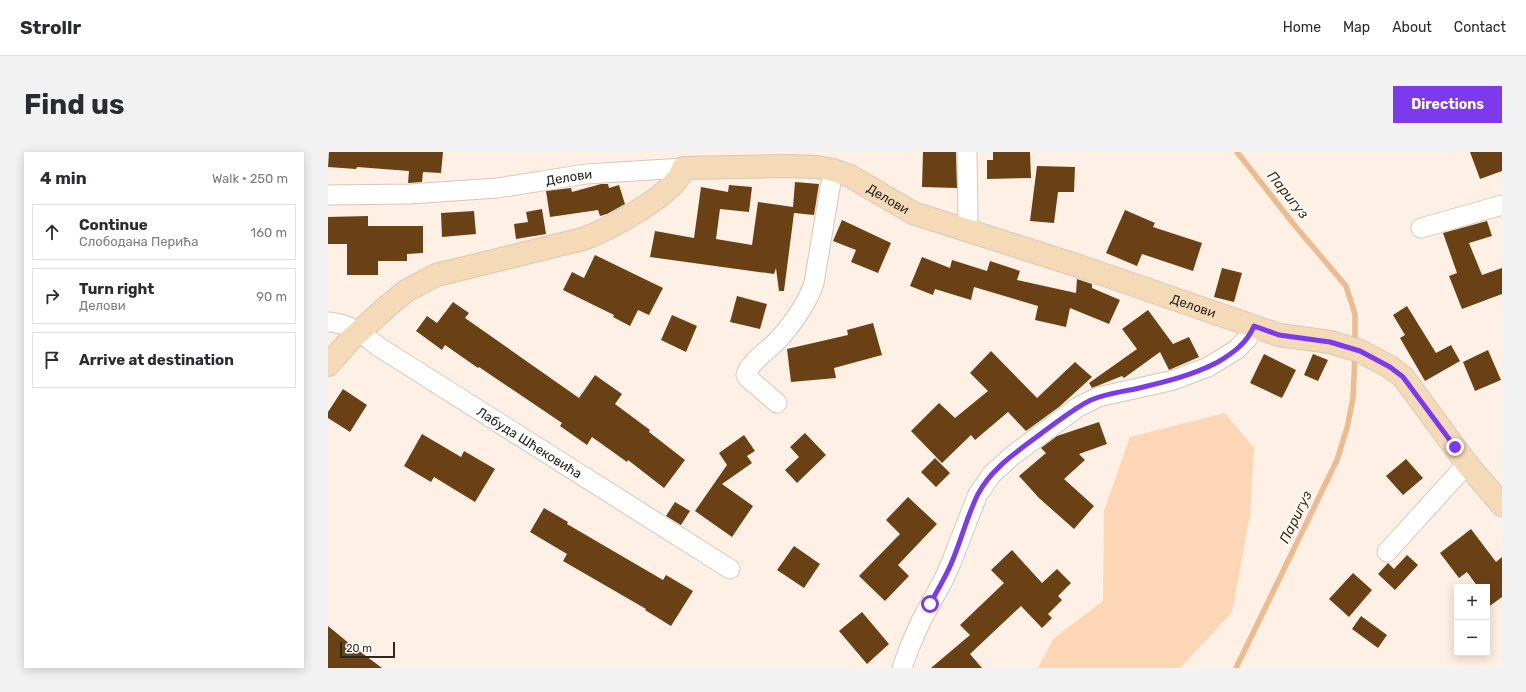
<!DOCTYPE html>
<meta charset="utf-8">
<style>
body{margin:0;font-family:Rubik,sans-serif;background:#f2f2f3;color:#2b2b33}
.controls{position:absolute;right:12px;bottom:12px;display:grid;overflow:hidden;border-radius:0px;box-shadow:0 2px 10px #0003}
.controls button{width:36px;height:36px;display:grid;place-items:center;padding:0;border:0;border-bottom:1px solid #e1e1e2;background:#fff;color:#2b2b33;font:20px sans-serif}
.scale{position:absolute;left:12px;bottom:10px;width:55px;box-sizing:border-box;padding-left:4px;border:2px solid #2d2621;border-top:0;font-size:11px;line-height:14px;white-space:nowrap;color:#2d2621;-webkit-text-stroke:3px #fff;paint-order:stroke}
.stop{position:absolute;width:12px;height:12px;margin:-9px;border:3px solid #7c3aed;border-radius:50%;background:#fff}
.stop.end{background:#7c3aed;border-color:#fff;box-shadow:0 1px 4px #0008}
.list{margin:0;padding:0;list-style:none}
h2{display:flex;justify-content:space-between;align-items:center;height:52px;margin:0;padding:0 16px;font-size:17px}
h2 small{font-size:13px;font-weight:400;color:#7c7c81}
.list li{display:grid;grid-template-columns:26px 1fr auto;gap:12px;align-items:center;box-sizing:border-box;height:56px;margin:0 8px 8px;padding:0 8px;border:1px solid #e1e1e2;border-radius:0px}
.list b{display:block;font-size:15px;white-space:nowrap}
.list p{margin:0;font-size:13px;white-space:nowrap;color:#7c7c81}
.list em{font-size:13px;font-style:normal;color:#7c7c81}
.icon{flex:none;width:22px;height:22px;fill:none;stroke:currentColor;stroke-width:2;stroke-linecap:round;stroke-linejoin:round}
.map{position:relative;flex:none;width:1174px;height:516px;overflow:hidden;border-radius:0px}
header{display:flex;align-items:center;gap:24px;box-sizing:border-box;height:56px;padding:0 20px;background:#fff;border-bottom:1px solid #e1e1e2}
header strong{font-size:19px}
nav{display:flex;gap:22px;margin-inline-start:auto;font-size:14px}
.intro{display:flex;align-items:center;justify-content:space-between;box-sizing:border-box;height:96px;padding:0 24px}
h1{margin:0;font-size:28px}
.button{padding:10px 18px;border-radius:0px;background:#7c3aed;color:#fff;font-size:14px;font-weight:700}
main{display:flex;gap:24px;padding:0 24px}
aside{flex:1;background:#fff;border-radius:0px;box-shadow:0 2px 10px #0003}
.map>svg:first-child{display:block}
.green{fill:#fdd7b5}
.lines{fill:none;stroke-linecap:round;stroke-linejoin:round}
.stream{stroke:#ecbb8f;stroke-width:5.5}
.building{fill:#6a4115}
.street-casing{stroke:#d8c7b9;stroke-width:21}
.secondary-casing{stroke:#d8c7b9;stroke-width:24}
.street{stroke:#fff;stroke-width:19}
.secondary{stroke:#f5dab8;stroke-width:22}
.route{stroke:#7c3aed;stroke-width:5}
.labels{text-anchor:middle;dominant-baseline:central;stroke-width:4;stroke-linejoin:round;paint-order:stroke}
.street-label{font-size:13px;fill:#2d2621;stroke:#fff}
.water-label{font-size:14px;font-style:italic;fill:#4c2c08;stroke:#fff}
</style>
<header>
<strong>Strollr</strong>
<nav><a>Home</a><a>Map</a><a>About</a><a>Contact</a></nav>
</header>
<div class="intro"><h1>Find us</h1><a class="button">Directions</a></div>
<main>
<aside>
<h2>4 min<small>Walk · 250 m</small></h2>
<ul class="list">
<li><svg class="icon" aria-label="ahead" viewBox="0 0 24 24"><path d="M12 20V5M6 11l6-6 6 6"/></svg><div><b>Continue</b><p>Слободана Перића</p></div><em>160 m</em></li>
<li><svg class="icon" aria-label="right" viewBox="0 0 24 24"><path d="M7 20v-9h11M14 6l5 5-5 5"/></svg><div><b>Turn right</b><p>Делови</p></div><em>90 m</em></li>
<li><svg class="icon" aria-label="arrive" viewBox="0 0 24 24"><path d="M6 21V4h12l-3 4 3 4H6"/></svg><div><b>Arrive at destination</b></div></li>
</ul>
</aside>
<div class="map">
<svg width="1174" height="516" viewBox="0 0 1174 516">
<rect width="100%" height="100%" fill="#fef0e4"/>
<!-- green -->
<path class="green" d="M 897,261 L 926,296 L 922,363 L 904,460 L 852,516 L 710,516 L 725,487 L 775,449 L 776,359 L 802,285 Z"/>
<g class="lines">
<!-- stream -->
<path class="stream" d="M 909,0 L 968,75 L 1018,134 L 1027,162 L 1027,193
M 908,516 L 1009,308 L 1019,276 L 1025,246 L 1027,202"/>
</g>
<!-- building -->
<path class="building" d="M 1,0 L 115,0 L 113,21 L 95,20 L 94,30 L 80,31 L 81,19 L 29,15 L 28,17 L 0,15 Z
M 595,0 L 628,0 L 629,36 L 594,35 Z
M 665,0 L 702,0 L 703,26 L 659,27 L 659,8 L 665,8 Z
M 1142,0 L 1174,0 L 1174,19 L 1152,27 Z
M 709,14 L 747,15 L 746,40 L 730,40 L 726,71 L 702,69 Z
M 467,30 L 491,32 L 486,63 L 466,61 L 456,139 L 451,139 L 448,116 L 446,122 L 322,105 L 327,79 L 366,86 L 373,35 L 400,40 L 401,33 L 424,35 L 421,60 L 392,57 L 388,87 L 424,93 L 430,50 L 465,55 Z
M 273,32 L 280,32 L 281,36 L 291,33 L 297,52 L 279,62 L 272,64 L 270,58 L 222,65 L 218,39 L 243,36 L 244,40 Z
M 214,57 L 218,82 L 188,87 L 186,72 L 200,70 L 198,60 Z
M 797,58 L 827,71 L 825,75 L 874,91 L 865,119 L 814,102 L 809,114 L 778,101 Z
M 146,59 L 148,82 L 114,85 L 113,61 Z
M 40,64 L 40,74 L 95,74 L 95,101 L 79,102 L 79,109 L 50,109 L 50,123 L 19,123 L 19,92 L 0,92 L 0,65 Z
M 514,68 L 563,91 L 550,121 L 523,110 L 528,98 L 505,89 Z
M 1159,69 L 1164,84 L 1141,91 L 1154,123 L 1174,116 L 1174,142 L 1134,157 L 1121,124 L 1129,121 L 1115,81 Z
M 267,103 L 335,136 L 321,163 L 310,158 L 302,174 L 285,165 L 286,163 L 235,138 L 244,120 L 256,126 Z
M 594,105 L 622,116 L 624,108 L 659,119 L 662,109 L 692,119 L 689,128 L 748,141 L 749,127 L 764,132 L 764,136 L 792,148 L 781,172 L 742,156 L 738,175 L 707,168 L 710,154 L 646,135 L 643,148 L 607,137 L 605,143 L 582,134 Z
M 894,116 L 914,121 L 906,150 L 886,145 Z
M 409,144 L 439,152 L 432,177 L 402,170 Z
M 125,150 L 141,161 L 137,166 L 251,246 L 267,223 L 294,242 L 287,252 L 322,278 L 321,280 L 357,308 L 336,336 L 300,308 L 299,310 L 264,285 L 259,293 L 232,274 L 234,271 L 151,215 L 150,216 L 117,193 L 114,198 L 88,179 L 99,164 L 109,171 Z
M 1079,154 L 1108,201 L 1123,193 L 1132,209 L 1097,229 L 1072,186 L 1077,183 L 1065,163 Z
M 820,158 L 845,192 L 861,185 L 871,205 L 841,218 L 832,200 L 796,226 L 794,224 L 764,236 L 761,231 L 809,197 L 794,177 Z
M 344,163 L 369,174 L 358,200 L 333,188 Z
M 545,171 L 554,203 L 506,216 L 508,226 L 463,230 L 459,197 L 520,183 L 519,178 Z
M 1160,198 L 1173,228 L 1147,239 L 1135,210 Z
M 663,199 L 709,246 L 747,210 L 764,225 L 731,255 L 698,279 L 680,260 L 647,288 L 643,283 L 614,311 L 583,279 L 611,251 L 627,266 L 660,239 L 642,221 Z
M 936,202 L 968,218 L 954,246 L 922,231 Z
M 985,202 L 1000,208 L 990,229 L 976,223 Z
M 15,237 L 39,253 L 22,280 L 0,266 L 0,260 Z
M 771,270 L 779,292 L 751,302 L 757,308 L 736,327 L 766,354 L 746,377 L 711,346 L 691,324 L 718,301 L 713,296 L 729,284 Z
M 477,281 L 498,303 L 469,331 L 457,318 L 471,305 L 462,295 Z
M 94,282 L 133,305 L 136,299 L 167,317 L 147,350 L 106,325 L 103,330 L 76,314 Z
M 416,283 L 427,299 L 419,304 L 424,311 L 394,332 L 425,354 L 404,385 L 367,359 L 399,313 L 391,301 Z
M 607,306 L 622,321 L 608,335 L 593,320 Z
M 1078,307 L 1095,326 L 1075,343 L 1058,324 Z
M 580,345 L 609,372 L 570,413 L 581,424 L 557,449 L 531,424 L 572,382 L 558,368 Z
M 347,350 L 362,359 L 353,373 L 338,364 Z
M 216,356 L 240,370 L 239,372 L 335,428 L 338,423 L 365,439 L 343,474 L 317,458 L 318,457 L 235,409 L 239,402 L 202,380 Z
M 1143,377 L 1168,410 L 1174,405 L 1174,445 L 1159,456 L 1159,435 L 1150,435 L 1139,420 L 1131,426 L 1112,401 Z
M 466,394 L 492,412 L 476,436 L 449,418 Z
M 684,398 L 714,431 L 729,417 L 743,431 L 730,444 L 734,448 L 720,462 L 724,466 L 714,476 L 693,454 L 642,502 L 654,516 L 603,516 L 642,483 L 632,473 L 676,431 L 663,418 Z
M 1079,403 L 1090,413 L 1067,438 L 1050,422 L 1060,411 L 1066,417 Z
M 1025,421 L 1044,438 L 1021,465 L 1001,447 Z
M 534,460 L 561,492 L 539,512 L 511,479 Z
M 1033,464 L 1059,483 L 1050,496 L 1024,477 Z
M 0,474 L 22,492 L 54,516 L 0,516 Z"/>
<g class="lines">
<defs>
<g id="street">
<path id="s1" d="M 0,43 L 82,42 L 169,36 L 258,22 L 355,16"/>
<path d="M 1093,76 L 1174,53"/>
<path d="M 638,78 L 640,66 L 639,0"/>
<path id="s2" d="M 0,170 C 23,172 33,181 51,195 L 402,417"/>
<path d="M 449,251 L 420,226 L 418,223 C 421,210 442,197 451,187 C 464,172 480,150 486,131 L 505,18"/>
<path d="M 1059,400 L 1139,312"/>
<path d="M 574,516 L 582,494 L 593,469 L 616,427 L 623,411 L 650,342 L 664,322 L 685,303 L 750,255 L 770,245 L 846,228 L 880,215 L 908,198 L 919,187 L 926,175"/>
</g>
<g id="secondary">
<path id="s3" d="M 0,213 L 22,188 L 61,153 L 78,139 L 108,123 L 255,87 C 279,78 349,42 355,16 L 459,14 L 489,15 L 505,18 L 522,24 L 585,61 L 754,115 L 951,183 L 1002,190 L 1032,199 L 1062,215 L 1075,225 L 1139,312 L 1174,353"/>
</g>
</defs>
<!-- street casing -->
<use href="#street" class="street-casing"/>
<!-- secondary casing -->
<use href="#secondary" class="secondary-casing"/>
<!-- street -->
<use href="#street" class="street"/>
<!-- secondary -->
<use href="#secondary" class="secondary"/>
</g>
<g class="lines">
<!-- route -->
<path class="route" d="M 602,452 C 609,439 617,426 623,412 C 633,389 639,364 650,342 C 664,315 692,298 715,280 C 731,269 746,256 763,248 C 777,242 792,240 807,237 C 836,230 863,224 890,210 C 905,201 919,191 926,174 L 951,183 L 1002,190 L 1032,199 L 1062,215 L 1075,225 L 1127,295"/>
</g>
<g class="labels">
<!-- street labels -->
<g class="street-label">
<text stroke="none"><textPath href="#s1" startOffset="242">Делови</textPath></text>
<text stroke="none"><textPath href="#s3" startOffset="631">Делови</textPath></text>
<text stroke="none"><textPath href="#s3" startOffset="955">Делови</textPath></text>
<text stroke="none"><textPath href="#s2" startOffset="236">Лабуда Шћековића</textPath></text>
</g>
<!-- water labels -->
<g class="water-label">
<text transform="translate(960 43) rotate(51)">Паригуз</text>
<text transform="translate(968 365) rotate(-64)">Паригуз</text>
</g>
</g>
</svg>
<div class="controls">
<button>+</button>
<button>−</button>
</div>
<div class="scale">20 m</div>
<div class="stop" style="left:602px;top:452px"></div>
<div class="stop end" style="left:1127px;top:295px"></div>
</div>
</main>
